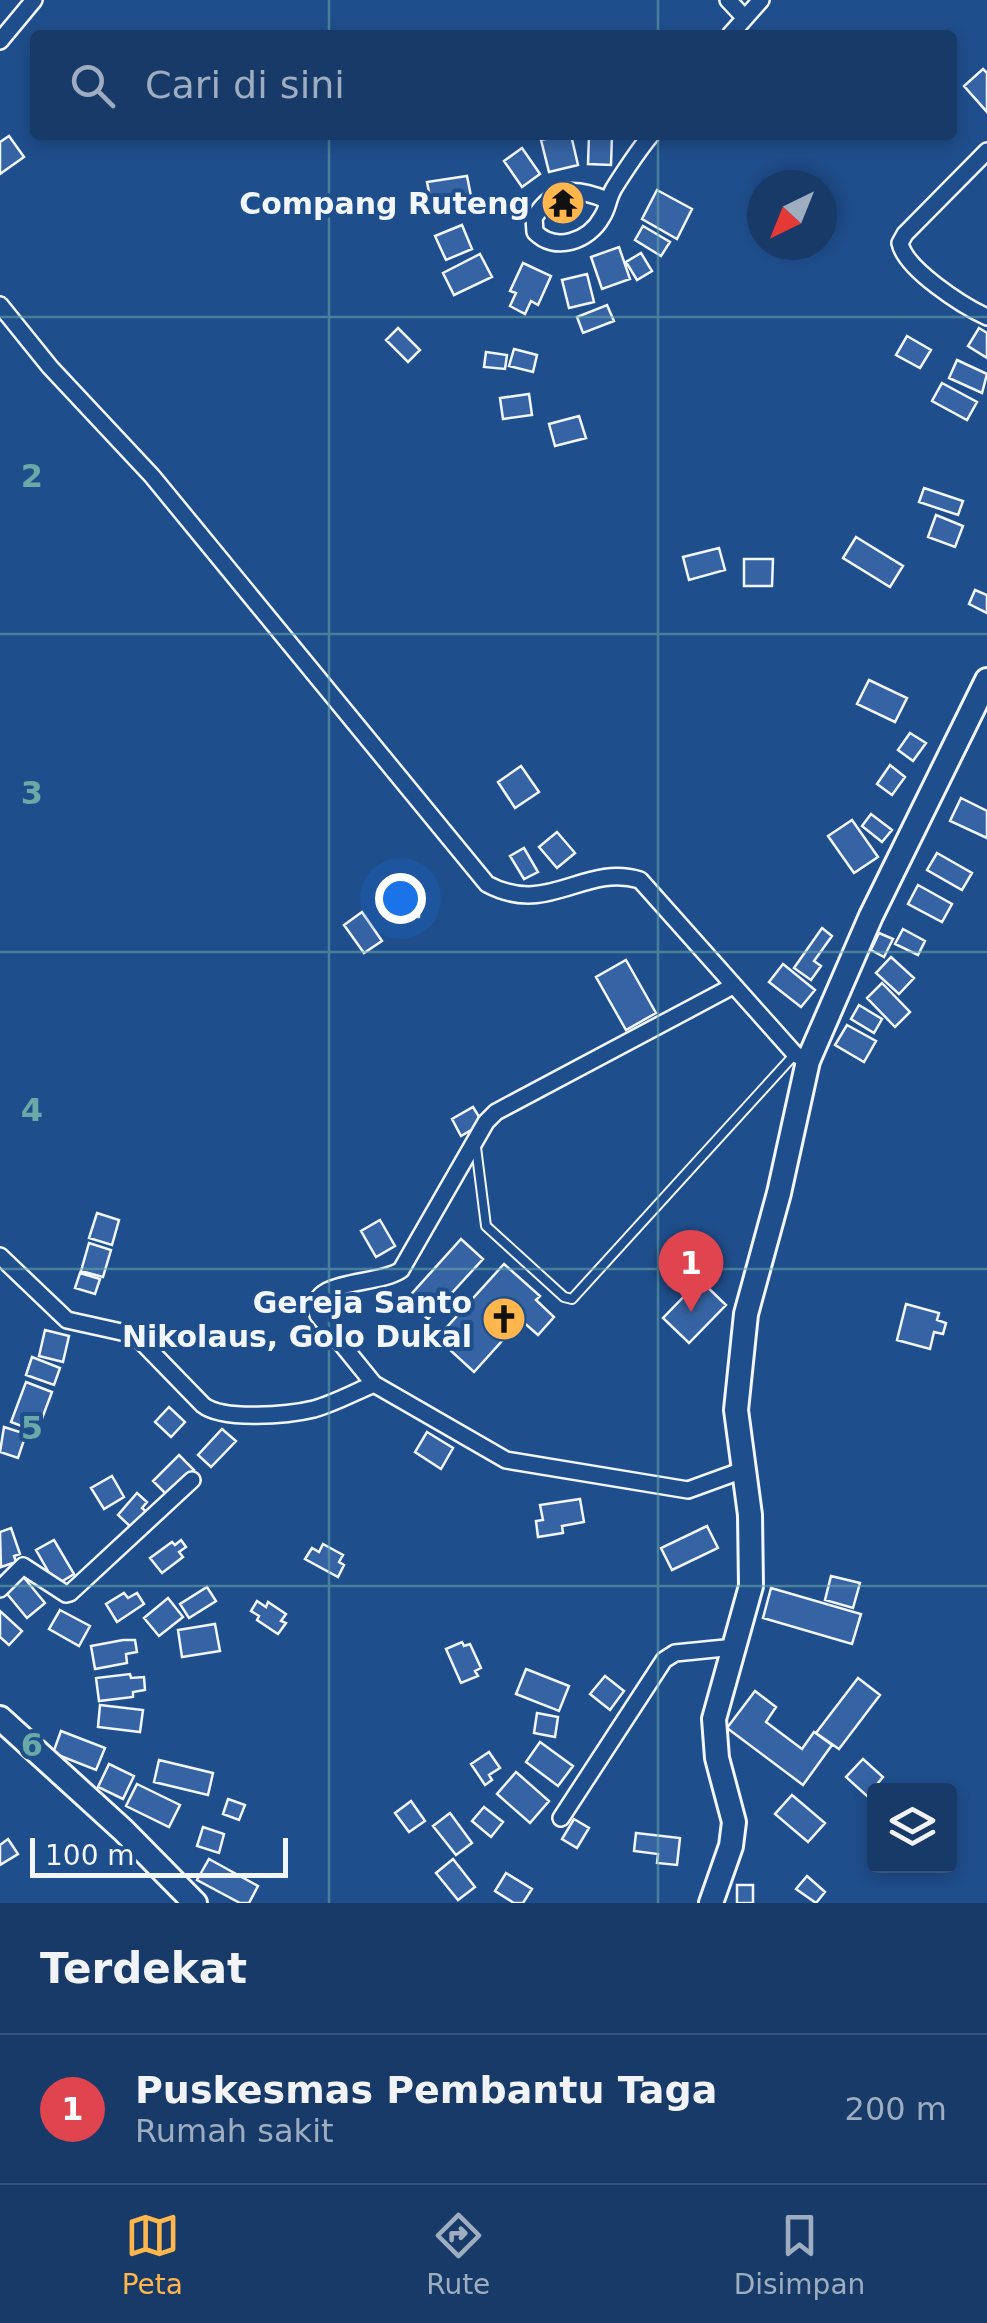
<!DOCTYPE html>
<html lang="id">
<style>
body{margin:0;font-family:"DejaVu Sans",sans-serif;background:#244571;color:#f1f3f6}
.controls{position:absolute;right:30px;bottom:30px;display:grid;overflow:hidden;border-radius:10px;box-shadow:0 5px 15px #0003}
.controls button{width:90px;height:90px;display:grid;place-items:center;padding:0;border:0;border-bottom:2px solid #36547d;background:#173a69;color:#f1f3f6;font:50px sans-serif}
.compass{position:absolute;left:747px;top:170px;width:90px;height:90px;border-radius:50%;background:#173a69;box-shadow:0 5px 15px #0003;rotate:223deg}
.scale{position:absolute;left:30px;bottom:25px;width:258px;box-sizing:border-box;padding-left:10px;border:5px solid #f2f6ff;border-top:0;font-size:28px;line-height:35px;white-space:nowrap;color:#f2f6ff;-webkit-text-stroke:8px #1f4e8c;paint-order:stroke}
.you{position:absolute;left:400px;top:898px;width:35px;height:35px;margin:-25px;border:8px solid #fff;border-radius:50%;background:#1a73e8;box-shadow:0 0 0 15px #1a73e833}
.badge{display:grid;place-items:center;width:65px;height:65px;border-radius:50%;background:#ffb74d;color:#fff;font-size:32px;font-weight:700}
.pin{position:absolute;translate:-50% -82px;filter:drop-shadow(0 2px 5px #0008)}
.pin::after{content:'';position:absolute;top:52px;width:35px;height:30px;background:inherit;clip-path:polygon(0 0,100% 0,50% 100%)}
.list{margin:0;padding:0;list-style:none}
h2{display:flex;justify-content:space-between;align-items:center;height:130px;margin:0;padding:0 40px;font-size:42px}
h2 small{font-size:32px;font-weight:400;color:#9eadc0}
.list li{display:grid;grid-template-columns:65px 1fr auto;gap:30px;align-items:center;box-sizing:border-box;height:150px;padding:0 40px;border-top:2px solid #36547d}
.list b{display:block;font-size:38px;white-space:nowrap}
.list p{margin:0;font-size:32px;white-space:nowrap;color:#9eadc0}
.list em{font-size:32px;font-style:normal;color:#9eadc0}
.icon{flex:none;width:55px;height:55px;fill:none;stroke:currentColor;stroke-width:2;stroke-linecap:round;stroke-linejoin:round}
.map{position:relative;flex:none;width:987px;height:1903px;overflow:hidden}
.search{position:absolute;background:#173a69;box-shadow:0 5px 15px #0003;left:30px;right:30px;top:30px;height:110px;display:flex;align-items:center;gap:25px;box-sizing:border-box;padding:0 35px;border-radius:10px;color:#9eadc0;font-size:38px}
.sheet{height:280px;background:#173a69}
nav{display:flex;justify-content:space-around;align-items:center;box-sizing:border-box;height:140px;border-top:2px solid #36547d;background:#173a69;font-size:28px;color:#9eadc0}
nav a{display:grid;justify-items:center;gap:5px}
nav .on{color:#ffb74d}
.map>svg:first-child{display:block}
.building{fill:#3563a3;stroke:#f2f6ff;stroke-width:2.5}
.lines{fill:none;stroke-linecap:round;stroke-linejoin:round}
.lane-casing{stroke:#f2f6ff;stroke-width:12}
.street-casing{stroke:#f2f6ff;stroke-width:20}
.secondary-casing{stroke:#f2f6ff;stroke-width:28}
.lane{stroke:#1f4e8c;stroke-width:8}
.street{stroke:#1f4e8c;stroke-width:15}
.secondary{stroke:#1f4e8c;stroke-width:22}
.grid{fill:none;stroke:#6aa9a8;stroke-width:2.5;stroke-opacity:0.55}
.labels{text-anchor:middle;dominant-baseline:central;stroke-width:8;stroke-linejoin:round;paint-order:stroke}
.poi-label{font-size:30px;font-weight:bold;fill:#f2f6ff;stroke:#1f4e8c;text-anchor:end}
.grid-label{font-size:32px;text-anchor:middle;font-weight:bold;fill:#6aa9a8;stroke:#1f4e8c;stroke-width:8;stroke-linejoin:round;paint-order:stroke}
</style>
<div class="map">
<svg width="987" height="1903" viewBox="0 0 987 1903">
<rect width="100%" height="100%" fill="#1f4e8c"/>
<!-- building -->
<path class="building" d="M 983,69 L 987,73 L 987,112 L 964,86 Z
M 563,135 L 571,135 L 578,165 L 549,172 L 541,140 Z
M 589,135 L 612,135 L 611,165 L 588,164 Z
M 9,136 L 24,157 L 0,174 L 0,142 Z
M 522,148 L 540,174 L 522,187 L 504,161 Z
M 467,176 L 472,201 L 432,208 L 427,182 Z
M 657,190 L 692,209 L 677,239 L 642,219 Z
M 462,225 L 472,249 L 446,260 L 435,236 Z
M 643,226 L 670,242 L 661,256 L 635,240 Z
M 619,247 L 630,279 L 602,289 L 591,257 Z
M 641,253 L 652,271 L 637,280 L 626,262 Z
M 480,254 L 492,277 L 454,295 L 443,273 Z
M 523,263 L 551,276 L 538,305 L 531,301 L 525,314 L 510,306 L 516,293 L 510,291 Z
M 587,274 L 594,302 L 569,308 L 562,280 Z
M 607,305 L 614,321 L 583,333 L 577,317 Z
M 398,328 L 420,350 L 408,362 L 386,340 Z
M 979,328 L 987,333 L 987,358 L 968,346 Z
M 907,336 L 931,350 L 920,368 L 896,355 Z
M 514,349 L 537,355 L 533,372 L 509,366 Z
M 486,352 L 507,355 L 505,369 L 484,367 Z
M 957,360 L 987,374 L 982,393 L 949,378 Z
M 942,383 L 977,402 L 967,420 L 932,401 Z
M 529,394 L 532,415 L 503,419 L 500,398 Z
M 579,416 L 586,438 L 555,446 L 549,424 Z
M 924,488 L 963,501 L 958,515 L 919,502 Z
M 936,515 L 963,526 L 955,547 L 928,537 Z
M 856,537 L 903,566 L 890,587 L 843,558 Z
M 719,548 L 725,570 L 689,580 L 683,557 Z
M 744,559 L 773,559 L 772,586 L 744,586 Z
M 975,590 L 987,595 L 987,613 L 969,604 Z
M 869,680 L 907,698 L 895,722 L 857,704 Z
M 910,733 L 926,743 L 913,761 L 898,750 Z
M 890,765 L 905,777 L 892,795 L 877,784 Z
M 521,766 L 539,792 L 515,808 L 498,782 Z
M 961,798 L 987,811 L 987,838 L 950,821 Z
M 871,814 L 892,830 L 882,842 L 862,826 Z
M 852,820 L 878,857 L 854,873 L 828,836 Z
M 557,832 L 575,853 L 557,868 L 539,847 Z
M 524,848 L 538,872 L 524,879 L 510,856 Z
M 937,853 L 972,873 L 962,890 L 927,870 Z
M 918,885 L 952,904 L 942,922 L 908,904 Z
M 398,895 L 420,895 L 419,917 L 397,916 Z
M 362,912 L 382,941 L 364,953 L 344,925 Z
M 822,928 L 832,936 L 814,961 L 821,966 L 811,980 L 794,968 Z
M 903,929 L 925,941 L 918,955 L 895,944 Z
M 879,933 L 893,939 L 884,957 L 871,950 Z
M 891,957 L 914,978 L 899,994 L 876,973 Z
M 626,960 L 656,1013 L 626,1030 L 596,977 Z
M 783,964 L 815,990 L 801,1007 L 769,982 Z
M 882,983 L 910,1012 L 895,1027 L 867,998 Z
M 859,1005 L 882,1019 L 874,1033 L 851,1019 Z
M 847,1025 L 876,1041 L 864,1062 L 835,1045 Z
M 473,1107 L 483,1123 L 461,1136 L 452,1119 Z
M 97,1213 L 119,1220 L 112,1245 L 89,1238 Z
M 380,1220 L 395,1246 L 376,1257 L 361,1231 Z
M 461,1239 L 483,1259 L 428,1319 L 406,1300 Z
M 89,1243 L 111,1250 L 103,1277 L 81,1271 Z
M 504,1264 L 540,1296 L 536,1300 L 554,1317 L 538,1335 L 521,1320 L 474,1372 L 437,1338 Z
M 80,1273 L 100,1279 L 95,1294 L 75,1288 Z
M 700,1280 L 726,1305 L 689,1343 L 663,1318 Z
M 906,1304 L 939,1313 L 937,1320 L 946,1323 L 943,1334 L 934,1332 L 930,1349 L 897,1340 Z
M 45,1330 L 69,1336 L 63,1362 L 39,1356 Z
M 32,1357 L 60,1368 L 54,1385 L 26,1375 Z
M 26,1382 L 52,1392 L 37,1432 L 11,1422 Z
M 169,1407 L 185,1422 L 171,1437 L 155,1422 Z
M 4,1427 L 26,1434 L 18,1458 L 0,1452 Z
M 222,1429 L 236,1441 L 211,1467 L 198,1455 Z
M 427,1432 L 453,1448 L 441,1469 L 415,1452 Z
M 179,1455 L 194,1470 L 168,1496 L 153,1481 Z
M 112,1476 L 124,1497 L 104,1509 L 91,1488 Z
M 137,1493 L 147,1502 L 142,1508 L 148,1513 L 133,1529 L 118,1515 Z
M 580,1499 L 584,1522 L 562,1526 L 563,1533 L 538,1537 L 536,1521 L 543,1520 L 540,1505 Z
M 707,1526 L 718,1548 L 672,1570 L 661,1548 Z
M 11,1528 L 20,1554 L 14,1556 L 16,1562 L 1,1567 L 0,1532 Z
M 54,1540 L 74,1574 L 56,1585 L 36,1550 Z
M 181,1540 L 186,1547 L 179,1552 L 183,1557 L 162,1573 L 150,1558 L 172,1542 L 175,1545 Z
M 323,1544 L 343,1555 L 339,1562 L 344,1565 L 338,1577 L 305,1559 L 312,1548 L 319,1552 Z
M 21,1574 L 45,1603 L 27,1618 L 3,1589 Z
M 831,1576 L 860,1583 L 853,1608 L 825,1600 Z
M 207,1587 L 216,1601 L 189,1618 L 180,1604 Z
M 771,1588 L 861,1614 L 852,1644 L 763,1618 Z
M 124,1593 L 128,1598 L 137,1593 L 144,1604 L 117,1622 L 106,1604 Z
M 168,1598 L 183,1617 L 159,1636 L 144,1618 Z
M 257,1601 L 266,1607 L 268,1602 L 286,1614 L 281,1621 L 286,1623 L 278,1634 L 257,1620 L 259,1616 L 251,1611 Z
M 60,1610 L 90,1626 L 79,1646 L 49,1629 Z
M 0,1611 L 22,1631 L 9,1645 L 0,1637 Z
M 215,1624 L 220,1651 L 182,1657 L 178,1630 Z
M 123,1640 L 135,1640 L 137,1652 L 126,1654 L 127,1663 L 95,1669 L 91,1646 Z
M 462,1642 L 464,1646 L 470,1644 L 481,1668 L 475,1671 L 478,1676 L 461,1683 L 446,1649 Z
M 526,1669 L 569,1686 L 559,1711 L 516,1694 Z
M 130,1674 L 131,1678 L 144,1677 L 145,1690 L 133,1692 L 133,1697 L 99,1701 L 96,1678 Z
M 605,1676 L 624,1691 L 610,1710 L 590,1694 Z
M 858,1678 L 880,1695 L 839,1749 L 816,1733 Z
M 755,1691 L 776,1707 L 766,1722 L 802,1749 L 814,1732 L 832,1745 L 803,1785 L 727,1728 Z
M 100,1705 L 143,1710 L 140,1732 L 98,1727 Z
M 537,1713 L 558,1717 L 555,1737 L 534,1733 Z
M 61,1731 L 105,1748 L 96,1770 L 53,1753 Z
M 540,1742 L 573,1766 L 558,1786 L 526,1762 Z
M 489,1752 L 500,1768 L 489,1775 L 492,1780 L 485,1785 L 471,1764 Z
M 863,1759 L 883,1777 L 867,1796 L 846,1777 Z
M 159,1760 L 213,1773 L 208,1795 L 154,1782 Z
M 109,1764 L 134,1776 L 123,1799 L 98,1787 Z
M 516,1772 L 549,1801 L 530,1823 L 497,1794 Z
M 137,1784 L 180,1805 L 169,1827 L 126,1806 Z
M 792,1795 L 825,1823 L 808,1842 L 775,1814 Z
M 228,1799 L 245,1805 L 239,1820 L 223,1814 Z
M 411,1801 L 425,1821 L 409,1832 L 395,1813 Z
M 484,1807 L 503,1822 L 491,1837 L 472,1821 Z
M 450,1813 L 472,1843 L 456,1855 L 433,1826 Z
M 574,1819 L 589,1828 L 577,1848 L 562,1839 Z
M 203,1827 L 224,1834 L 219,1853 L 197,1846 Z
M 636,1833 L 680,1838 L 677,1865 L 657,1863 L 658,1854 L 634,1851 Z
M 8,1839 L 18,1854 L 0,1865 L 0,1845 Z
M 209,1859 L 258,1886 L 249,1903 L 240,1903 L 197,1880 Z
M 453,1859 L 475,1887 L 458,1900 L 436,1873 Z
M 506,1873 L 532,1889 L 523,1903 L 514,1903 L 495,1891 Z
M 807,1876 L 825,1892 L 816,1903 L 796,1889 Z
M 737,1885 L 753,1885 L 753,1903 L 737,1903 Z"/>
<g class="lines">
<defs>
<path id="lane" d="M 476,1147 L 486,1226 L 564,1297 L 572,1299 L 795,1054"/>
<path id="street" d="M 728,0 L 744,17
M 730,35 L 761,0
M 0,41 L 34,0
M 987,151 L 905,234 L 900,243 C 905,269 963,306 987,317
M 607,200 C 575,187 554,186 534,218 L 535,232 C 555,253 589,241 602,217 C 608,208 608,198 614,188 C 626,169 637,152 651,135
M 0,305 L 50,367 L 152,476 L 487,884 C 548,917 584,863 640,880 L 795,1054 L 808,1061
M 733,986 L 496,1112 L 486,1122 L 401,1270 C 379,1286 304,1278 318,1315 L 374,1384 L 506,1460 L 688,1490 L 743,1470
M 0,1256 L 67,1320 L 135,1335 L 203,1405 C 223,1421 289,1415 314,1409 C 335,1403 355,1392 374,1384
M 0,1589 L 23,1566 L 66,1594 L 70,1593 L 192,1480
M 561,1818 L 664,1660 L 675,1653 L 735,1647"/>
<path id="secondary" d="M 0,1718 L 123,1830 L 195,1903
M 711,1903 L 731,1846 L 734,1822 L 717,1758 L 714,1719 L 751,1586 L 750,1515 L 736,1410 L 746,1314 L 779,1193 L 808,1061 L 871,916 L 987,680"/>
</defs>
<!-- lane casing -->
<use href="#lane" class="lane-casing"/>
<!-- street casing -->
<use href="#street" class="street-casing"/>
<!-- secondary casing -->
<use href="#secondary" class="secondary-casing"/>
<!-- lane -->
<use href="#lane" class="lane"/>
<!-- street -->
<use href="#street" class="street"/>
<!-- secondary -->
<use href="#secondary" class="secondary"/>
</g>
<!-- grid -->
<path class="grid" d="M 329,0 L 329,35M 658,0 L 658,35M 329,135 L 329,1903M 658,135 L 658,1903M 0,317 L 987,317M 0,634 L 987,634M 0,952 L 987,952M 0,1269 L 987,1269M 0,1586 L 987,1586"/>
<!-- icons -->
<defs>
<symbol id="temple-disc" viewBox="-11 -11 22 22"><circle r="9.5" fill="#ffb74d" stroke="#1f4e8c"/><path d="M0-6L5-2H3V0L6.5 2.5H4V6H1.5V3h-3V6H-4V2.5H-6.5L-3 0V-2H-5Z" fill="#111"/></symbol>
<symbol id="church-disc" viewBox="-11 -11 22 22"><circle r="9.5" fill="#ffb74d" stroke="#1f4e8c"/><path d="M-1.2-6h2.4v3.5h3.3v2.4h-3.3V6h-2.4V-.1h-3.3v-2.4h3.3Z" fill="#111"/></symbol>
</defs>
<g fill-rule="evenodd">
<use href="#temple-disc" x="538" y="178" width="50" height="50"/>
<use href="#church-disc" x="479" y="1294" width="50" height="50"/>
</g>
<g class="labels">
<!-- poi labels -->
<g class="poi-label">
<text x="530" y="203">Compang Ruteng</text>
<text x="472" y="1302">Gereja Santo<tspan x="472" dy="34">Nikolaus, Golo Dukal</tspan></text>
</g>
</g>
<g class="grid-label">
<text x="32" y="487">2</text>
<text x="32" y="804">3</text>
<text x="32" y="1121">4</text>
<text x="32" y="1439">5</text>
<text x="32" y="1756">6</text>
</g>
</svg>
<div class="controls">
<button><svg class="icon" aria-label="layers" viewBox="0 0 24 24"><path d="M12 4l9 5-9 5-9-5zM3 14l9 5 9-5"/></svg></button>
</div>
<svg class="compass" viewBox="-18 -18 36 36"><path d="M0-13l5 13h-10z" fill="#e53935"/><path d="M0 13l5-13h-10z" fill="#9eadc0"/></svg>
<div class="scale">100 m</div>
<div class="you"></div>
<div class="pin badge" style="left:691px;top:1312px;background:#e0444e">1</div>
<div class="search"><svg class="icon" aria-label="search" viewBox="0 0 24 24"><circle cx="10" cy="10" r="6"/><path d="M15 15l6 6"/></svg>Cari di sini</div>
</div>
<section class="sheet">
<h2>Terdekat<small></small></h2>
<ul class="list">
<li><span class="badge" style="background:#e0444e">1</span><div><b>Puskesmas Pembantu Taga</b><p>Rumah sakit</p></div><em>200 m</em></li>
</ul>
</section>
<nav>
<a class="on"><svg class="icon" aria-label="map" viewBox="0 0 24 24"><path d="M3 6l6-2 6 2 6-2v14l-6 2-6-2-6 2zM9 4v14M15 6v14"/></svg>Peta</a>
<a><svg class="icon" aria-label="directions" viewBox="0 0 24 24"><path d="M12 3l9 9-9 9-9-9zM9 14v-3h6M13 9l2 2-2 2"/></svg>Rute</a>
<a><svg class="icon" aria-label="saved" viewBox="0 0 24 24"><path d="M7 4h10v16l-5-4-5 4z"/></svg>Disimpan</a>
</nav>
